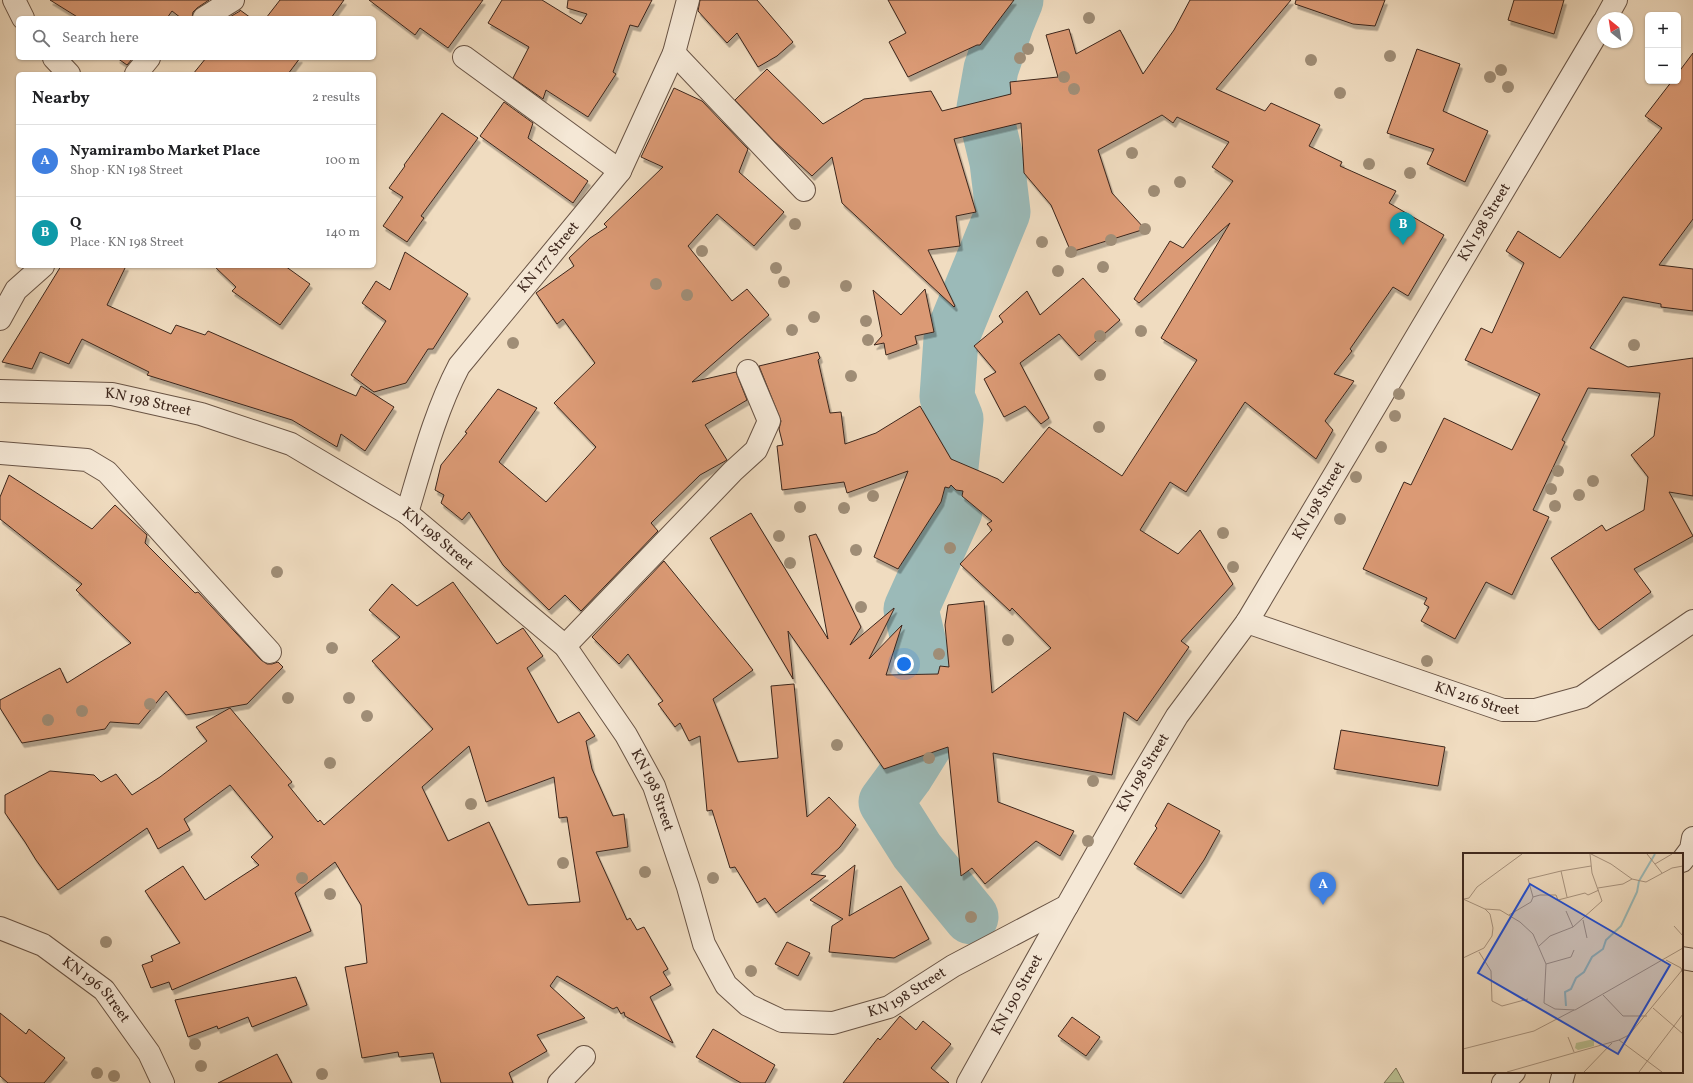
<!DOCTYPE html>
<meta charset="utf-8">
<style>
body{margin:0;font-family:Vollkorn,serif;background:#f6f6f6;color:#202124}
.controls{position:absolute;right:12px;top:12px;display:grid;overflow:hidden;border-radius:6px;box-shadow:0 1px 3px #0004}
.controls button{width:36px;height:36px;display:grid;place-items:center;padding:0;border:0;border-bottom:1px solid #e0e0e0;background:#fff;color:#202124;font:20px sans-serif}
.compass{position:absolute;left:1597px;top:12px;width:36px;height:36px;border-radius:50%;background:#fff;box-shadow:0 1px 3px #0004;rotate:330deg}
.you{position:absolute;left:904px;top:664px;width:14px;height:14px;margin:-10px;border:3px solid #fff;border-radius:50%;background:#1a73e8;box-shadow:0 0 0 6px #1a73e833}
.badge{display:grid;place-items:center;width:26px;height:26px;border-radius:50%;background:#db2777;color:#fff;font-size:13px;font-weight:700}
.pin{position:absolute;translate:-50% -33px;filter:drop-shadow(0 1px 2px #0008)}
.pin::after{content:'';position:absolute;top:21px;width:14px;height:12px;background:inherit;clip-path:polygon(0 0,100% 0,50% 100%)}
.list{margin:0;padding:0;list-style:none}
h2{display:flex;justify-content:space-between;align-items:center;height:52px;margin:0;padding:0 16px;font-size:17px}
h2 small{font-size:13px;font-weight:400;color:#757577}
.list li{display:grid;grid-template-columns:26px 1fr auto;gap:12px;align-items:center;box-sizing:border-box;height:72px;padding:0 16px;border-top:1px solid #e0e0e0}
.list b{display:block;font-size:15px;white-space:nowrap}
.list p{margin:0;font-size:13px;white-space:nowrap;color:#757577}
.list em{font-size:13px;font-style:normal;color:#757577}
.icon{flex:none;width:22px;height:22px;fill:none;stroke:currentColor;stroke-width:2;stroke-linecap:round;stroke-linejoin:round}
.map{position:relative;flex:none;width:1693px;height:1083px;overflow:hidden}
.search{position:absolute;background:#fff;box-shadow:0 1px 3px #0004;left:16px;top:16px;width:360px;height:44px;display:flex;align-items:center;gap:10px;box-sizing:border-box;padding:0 14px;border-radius:6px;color:#757577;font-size:15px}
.panel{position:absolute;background:#fff;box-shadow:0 1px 3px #0004;left:16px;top:72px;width:360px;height:196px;border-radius:6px}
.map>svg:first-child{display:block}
.green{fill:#bac092;stroke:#7b7357}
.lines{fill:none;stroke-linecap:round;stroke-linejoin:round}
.river{stroke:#9bbab8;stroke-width:55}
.building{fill:#db9a75;stroke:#3c261c;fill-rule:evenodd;filter:url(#shadow)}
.minor-casing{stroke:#695445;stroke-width:24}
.minor{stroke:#f5e8d6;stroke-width:22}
.tree{fill:#9f8d76}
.labels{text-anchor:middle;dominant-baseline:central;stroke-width:3;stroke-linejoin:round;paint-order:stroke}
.street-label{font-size:15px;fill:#3c261c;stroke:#f5e8d6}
.inset-river{fill:none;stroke:#9bbab8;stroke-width:2}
.inset-road{fill:none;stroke:#a8937e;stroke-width:1}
.view{fill:#1d4ed8;fill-opacity:0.15;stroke:#1d4ed8;stroke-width:2}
.inset-edge{fill:none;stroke:#3c261c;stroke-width:2}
</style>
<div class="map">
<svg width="1693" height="1083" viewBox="0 0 1693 1083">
<defs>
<filter id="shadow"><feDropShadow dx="2.5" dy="4.5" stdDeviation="0" flood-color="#0004"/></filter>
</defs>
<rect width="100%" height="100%" fill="#f0dcc0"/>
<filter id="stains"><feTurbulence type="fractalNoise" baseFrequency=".005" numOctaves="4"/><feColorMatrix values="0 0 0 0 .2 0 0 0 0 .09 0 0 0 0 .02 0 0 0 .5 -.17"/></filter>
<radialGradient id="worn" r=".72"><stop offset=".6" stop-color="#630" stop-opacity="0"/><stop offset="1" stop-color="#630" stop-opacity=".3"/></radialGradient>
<!-- green -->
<path class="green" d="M 1396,1068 L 1404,1083 L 1384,1083 Z"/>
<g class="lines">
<!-- river -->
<path class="river" d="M 971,917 L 917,851 L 886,802 L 906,775 L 929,738 L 927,678 L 911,609 L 955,511 L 950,477 L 956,419 L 947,397 L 951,339 L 1003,212 L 997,162 L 984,108 L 991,69 L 1007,22 L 1016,0"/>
</g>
<!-- building -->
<path class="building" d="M 50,0 L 209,0 L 197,8 L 193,12 L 192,18 L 181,18 L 172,11 L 167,18 L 79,18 Z
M 280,0 L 344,0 L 331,18 L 266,18 Z
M 369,0 L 483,0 L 448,48 L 420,28 L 415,35 Z
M 502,0 L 542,0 L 581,24 L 587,14 L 567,8 L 568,0 L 652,0 L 638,27 L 630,25 L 613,72 L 616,74 L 588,117 L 546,90 L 543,99 L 513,78 L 529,47 L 488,23 Z
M 700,0 L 757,0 L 793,42 L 777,56 L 758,67 L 737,33 L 727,43 L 698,11 Z
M 888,0 L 1014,0 L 980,45 L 977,45 L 908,77 L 889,42 L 906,33 Z
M 1190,0 L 1291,0 L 1216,89 L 1265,111 L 1271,103 L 1320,125 L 1309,146 L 1342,162 L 1340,166 L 1396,191 L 1389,203 L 1444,235 L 1408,296 L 1393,287 L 1350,349 L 1352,351 L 1334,374 L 1354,381 L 1325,421 L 1333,430 L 1316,459 L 1245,402 L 1186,492 L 1170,482 L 1140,530 L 1178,554 L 1200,530 L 1233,584 L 1181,641 L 1189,647 L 1137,721 L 1124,712 L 1112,775 L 1023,759 L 993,753 L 998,802 L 1074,831 L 1060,856 L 1036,841 L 985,884 L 972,868 L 961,876 L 948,747 L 884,769 L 788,631 L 793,679 L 710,538 L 751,513 L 828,639 L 809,536 L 816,534 L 861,627 L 850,645 L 894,608 L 894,609 L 869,659 L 902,625 L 886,675 L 938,674 L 940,666 L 949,667 L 945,625 L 948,605 L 984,601 L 992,693 L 1051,648 L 1012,608 L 1010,611 L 960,564 L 992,530 L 987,524 L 992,521 L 962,496 L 963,491 L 956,490 L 951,485 L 949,488 L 945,487 L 941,502 L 898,569 L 874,557 L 908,471 L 847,493 L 844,482 L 782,490 L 777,446 L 783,445 L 779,429 L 781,421 L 759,366 L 818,352 L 820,358 L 818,360 L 830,413 L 841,412 L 845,444 L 876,433 L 920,406 L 951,459 L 998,479 L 1003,483 L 1049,427 L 1122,476 L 1197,360 L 1161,338 L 1230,223 L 1139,303 L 1134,299 L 1170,241 L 1183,248 L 1233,181 L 1212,167 L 1229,142 L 1177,117 L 1173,123 L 1162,115 L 1098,150 L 1112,193 L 1145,229 L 1071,252 L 1051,205 L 1024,173 L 1021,123 L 954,139 L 976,212 L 956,216 L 960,246 L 928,250 L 955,306 L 954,307 L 842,203 L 832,157 L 812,176 L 774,141 L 735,100 L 767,69 L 823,124 L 864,99 L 931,91 L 942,111 L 1011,94 L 1010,82 L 1058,77 L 1046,35 L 1069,29 L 1076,54 L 1120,30 L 1143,74 L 1174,30 Z
M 1296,0 L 1385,0 L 1375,26 L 1353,24 L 1295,4 Z
M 1514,0 L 1564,0 L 1554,34 L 1508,20 Z
M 240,10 L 251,18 L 228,18 L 240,11 Z
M 1417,49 L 1460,64 L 1443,111 L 1488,131 L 1465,182 L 1427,164 L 1434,149 L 1387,133 Z
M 1693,53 L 1693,219 L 1659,265 L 1693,269 L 1693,311 L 1661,307 L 1661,304 L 1623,297 L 1590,348 L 1628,367 L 1693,358 L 1693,496 L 1669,492 L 1693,536 L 1634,569 L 1651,592 L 1599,630 L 1592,621 L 1551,558 L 1602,525 L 1606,531 L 1644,510 L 1648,477 L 1631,455 L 1654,436 L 1660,393 L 1588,388 L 1562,440 L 1565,442 L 1533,510 L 1549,517 L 1512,595 L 1486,582 L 1455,639 L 1421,621 L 1429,607 L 1424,604 L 1427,598 L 1363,569 L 1404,482 L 1411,485 L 1444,418 L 1512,450 L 1540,394 L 1465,360 L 1481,328 L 1492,333 L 1524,263 L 1506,251 L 1518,231 L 1560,258 L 1662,128 L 1645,116 L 1672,81 L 1678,81 L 1678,73 Z
M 117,58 L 133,58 L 127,65 Z
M 206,58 L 300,58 L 288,74 L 193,74 Z
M 674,88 L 702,101 L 748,149 L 739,172 L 784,212 L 754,246 L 717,214 L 688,246 L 732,301 L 747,289 L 769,315 L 692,382 L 736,372 L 747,400 L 705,425 L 727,460 L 700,475 L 651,523 L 658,531 L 581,611 L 565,595 L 549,610 L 503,565 L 469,512 L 462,520 L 441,503 L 444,495 L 435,490 L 441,465 L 467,433 L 465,432 L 498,389 L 537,408 L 499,462 L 546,502 L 596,447 L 554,403 L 595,363 L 563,319 L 557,324 L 536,293 L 574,266 L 569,258 L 590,238 L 607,227 L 604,224 L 663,167 L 641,157 Z
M 504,102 L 533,123 L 528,138 L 588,181 L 573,203 L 480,136 Z
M 442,113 L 478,138 L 421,216 L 424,218 L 407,242 L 383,226 L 403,197 L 389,188 L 405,166 L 404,165 Z
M 405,252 L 468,294 L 433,349 L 428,349 L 406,383 L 374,392 L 351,375 L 386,321 L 362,303 L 376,281 L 390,290 Z
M 61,266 L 126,266 L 107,305 L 171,334 L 176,325 L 205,335 L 208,331 L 356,396 L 361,386 L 394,407 L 365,451 L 341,434 L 337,447 L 292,420 L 147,375 L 149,372 L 82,339 L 69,364 L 40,352 L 32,369 L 2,362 Z
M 214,266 L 285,266 L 310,284 L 280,325 L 232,291 L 236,287 Z
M 1083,278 L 1120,320 L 1079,356 L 1059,334 L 1020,363 L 1049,418 L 1041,424 L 1025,406 L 1004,417 L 984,379 L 996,372 L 974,346 L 1003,322 L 999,316 L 1027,291 L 1040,315 Z
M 925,289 L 934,332 L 915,336 L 917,344 L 886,355 L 884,343 L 874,345 L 882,336 L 873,290 L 901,315 Z
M 9,475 L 92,529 L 115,505 L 147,535 L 145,543 L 195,593 L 198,592 L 261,660 L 267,664 L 272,664 L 278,662 L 283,667 L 247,704 L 186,715 L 166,691 L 139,724 L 110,722 L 105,729 L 22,743 L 0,708 L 0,700 L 60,668 L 67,683 L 131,643 L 76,590 L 82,584 L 0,519 L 0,497 Z
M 664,561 L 753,670 L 713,699 L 738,762 L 778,758 L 771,686 L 794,684 L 807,817 L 829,797 L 856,825 L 840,847 L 811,874 L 826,876 L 776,913 L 765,898 L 757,903 L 735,867 L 730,868 L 712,810 L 707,811 L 700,736 L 689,741 L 680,723 L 675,727 L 658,704 L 663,701 L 628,654 L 619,664 L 592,637 Z
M 453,582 L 497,644 L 523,628 L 543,656 L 527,668 L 558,723 L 579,712 L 595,736 L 586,741 L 592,769 L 613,816 L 624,814 L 628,847 L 596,852 L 627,920 L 630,918 L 637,930 L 644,927 L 668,969 L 663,972 L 671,985 L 650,997 L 673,1043 L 625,1016 L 624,1012 L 621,1014 L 617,1007 L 613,1009 L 557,976 L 550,986 L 585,1018 L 537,1035 L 547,1051 L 509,1073 L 513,1083 L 441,1083 L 433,1053 L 399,1057 L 398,1052 L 362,1058 L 345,967 L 367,963 L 361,905 L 335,862 L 295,893 L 311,931 L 172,990 L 169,982 L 151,988 L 142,965 L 153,961 L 151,956 L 180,943 L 145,891 L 183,866 L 205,900 L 259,865 L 251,857 L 273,837 L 230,785 L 184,819 L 190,830 L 158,849 L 147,828 L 58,890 L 36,860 L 25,842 L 5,813 L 5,795 L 50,771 L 94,775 L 101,782 L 116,774 L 132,795 L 160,777 L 207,741 L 196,727 L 230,708 L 292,782 L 288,785 L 318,822 L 320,820 L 324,825 L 433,729 L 372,661 L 400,637 L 369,610 L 392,584 L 417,606 ZM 469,746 L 486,802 L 554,777 L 559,818 L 567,817 L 580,902 L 528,905 L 489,822 L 448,841 L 422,787 Z
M 1341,730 L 1445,747 L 1438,786 L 1334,769 Z
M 1168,803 L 1220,831 L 1204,860 L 1181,894 L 1134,864 L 1157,828 L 1155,826 Z
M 855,865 L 849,916 L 901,886 L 929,939 L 894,958 L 829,952 L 832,926 L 843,919 L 810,900 Z
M 787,942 L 810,953 L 798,976 L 775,964 Z
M 296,977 L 307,1005 L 252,1027 L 248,1017 L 218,1029 L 217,1026 L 188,1037 L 175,1000 Z
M 0,1013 L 26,1034 L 29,1029 L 65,1058 L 44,1083 L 8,1083 L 0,1076 Z
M 900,1016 L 916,1030 L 923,1021 L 951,1044 L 931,1068 L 949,1083 L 843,1083 L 878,1038 L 880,1040 Z
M 1072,1017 L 1100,1037 L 1086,1056 L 1058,1036 Z
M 713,1029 L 775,1065 L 765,1083 L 741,1083 L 696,1057 Z
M 277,1054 L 292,1083 L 218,1083 Z"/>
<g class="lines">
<defs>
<g id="minor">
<path d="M 14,0 L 23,18"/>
<path d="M 204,18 L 233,0"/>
<path d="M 1606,18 L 1616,0"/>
<path d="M 674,53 L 804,190"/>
<path d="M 464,57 L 620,171"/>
<path d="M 54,58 L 69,74"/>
<path d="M 136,74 L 149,58"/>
<path d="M 0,319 L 16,290 L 43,266"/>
<path id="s1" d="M 0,391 L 112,394 L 201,414 L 291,444 L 407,513 L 565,646 L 626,735 L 654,786 L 688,887 L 704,944 L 726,985 L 748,1005 L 782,1021 L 833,1023 L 889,1007 L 953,966 L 1067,906 L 1134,788 L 1177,716 L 1247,622 L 1603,23"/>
<path d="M 0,453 L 87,460 L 107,472 L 270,652"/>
<path id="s2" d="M 407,513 C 422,463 435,412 459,366 L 620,171 L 674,53 L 688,0"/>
<path id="s3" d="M 1247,622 L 1503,710 L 1535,710 L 1582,697 L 1693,621"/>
<path d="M 565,646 L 733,471 L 756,450 L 769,421 L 748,371"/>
<path d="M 1682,861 L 1691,849 L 1693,838"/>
<path id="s4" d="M 0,928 L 43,945 L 104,990 L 149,1053 L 163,1083"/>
<path d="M 1682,958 L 1693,960"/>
<path d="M 559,1083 L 584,1057"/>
<path id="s5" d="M 968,1083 L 1067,906"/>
<path d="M 1503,1083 L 1514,1072"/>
<path d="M 1561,1083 L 1564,1072"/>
</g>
</defs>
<!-- minor casing -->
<use href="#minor" class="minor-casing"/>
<!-- minor -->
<use href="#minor" class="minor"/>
</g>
<!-- trees -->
<g class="tree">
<circle cx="1089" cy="18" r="6"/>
<circle cx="1028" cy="49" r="6"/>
<circle cx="1390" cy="56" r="6"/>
<circle cx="1020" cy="58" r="6"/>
<circle cx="1311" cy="60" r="6"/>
<circle cx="1501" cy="70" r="6"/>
<circle cx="1064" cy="77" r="6"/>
<circle cx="1490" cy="77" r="6"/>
<circle cx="1508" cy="87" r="6"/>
<circle cx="1074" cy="89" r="6"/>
<circle cx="1340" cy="93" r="6"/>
<circle cx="1132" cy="153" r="6"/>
<circle cx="1369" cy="164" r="6"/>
<circle cx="1410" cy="173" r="6"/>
<circle cx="1180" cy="182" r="6"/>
<circle cx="1154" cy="191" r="6"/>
<circle cx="795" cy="224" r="6"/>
<circle cx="1145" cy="229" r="6"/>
<circle cx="1111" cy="240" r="6"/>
<circle cx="1042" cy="242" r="6"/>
<circle cx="702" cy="251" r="6"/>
<circle cx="1071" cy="252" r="6"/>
<circle cx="1103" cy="267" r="6"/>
<circle cx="776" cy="268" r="6"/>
<circle cx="1058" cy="271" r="6"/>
<circle cx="784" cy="282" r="6"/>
<circle cx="656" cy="284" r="6"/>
<circle cx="846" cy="286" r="6"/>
<circle cx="687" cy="295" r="6"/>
<circle cx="814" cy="317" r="6"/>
<circle cx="866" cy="321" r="6"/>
<circle cx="792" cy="330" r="6"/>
<circle cx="1141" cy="331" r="6"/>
<circle cx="1100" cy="336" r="6"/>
<circle cx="868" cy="340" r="6"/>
<circle cx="513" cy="343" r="6"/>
<circle cx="1634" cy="345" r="6"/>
<circle cx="1100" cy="375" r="6"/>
<circle cx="851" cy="376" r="6"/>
<circle cx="1399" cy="394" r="6"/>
<circle cx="1395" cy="416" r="6"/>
<circle cx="1099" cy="427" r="6"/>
<circle cx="1381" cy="447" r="6"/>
<circle cx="1558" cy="471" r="6"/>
<circle cx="1356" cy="477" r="6"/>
<circle cx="1593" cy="481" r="6"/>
<circle cx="1551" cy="489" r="6"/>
<circle cx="1579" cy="495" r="6"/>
<circle cx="873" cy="496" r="6"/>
<circle cx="1555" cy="506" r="6"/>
<circle cx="800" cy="507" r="6"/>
<circle cx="844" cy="508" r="6"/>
<circle cx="1340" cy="519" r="6"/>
<circle cx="1223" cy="533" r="6"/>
<circle cx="779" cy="536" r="6"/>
<circle cx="950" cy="548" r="6"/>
<circle cx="856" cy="550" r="6"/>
<circle cx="790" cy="563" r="6"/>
<circle cx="1233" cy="567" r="6"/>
<circle cx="277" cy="572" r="6"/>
<circle cx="861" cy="607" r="6"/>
<circle cx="1008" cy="640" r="6"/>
<circle cx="332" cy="648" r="6"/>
<circle cx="939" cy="654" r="6"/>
<circle cx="1427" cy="661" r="6"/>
<circle cx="288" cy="698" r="6"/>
<circle cx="349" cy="698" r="6"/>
<circle cx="150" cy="704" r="6"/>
<circle cx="82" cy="711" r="6"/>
<circle cx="367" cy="716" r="6"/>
<circle cx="48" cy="720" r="6"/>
<circle cx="837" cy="745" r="6"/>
<circle cx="929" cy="758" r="6"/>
<circle cx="330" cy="763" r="6"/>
<circle cx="1093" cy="781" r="6"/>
<circle cx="471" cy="804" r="6"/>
<circle cx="1088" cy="841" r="6"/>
<circle cx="563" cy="863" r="6"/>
<circle cx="645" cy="872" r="6"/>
<circle cx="302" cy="878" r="6"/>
<circle cx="713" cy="878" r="6"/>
<circle cx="330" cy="894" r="6"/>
<circle cx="971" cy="917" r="6"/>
<circle cx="106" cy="942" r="6"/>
<circle cx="751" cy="971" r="6"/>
<circle cx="195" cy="1044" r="6"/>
<circle cx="201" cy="1066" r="6"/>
<circle cx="97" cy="1073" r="6"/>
<circle cx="322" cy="1074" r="6"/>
<circle cx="114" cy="1076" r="6"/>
</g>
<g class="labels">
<!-- street labels -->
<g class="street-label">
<text stroke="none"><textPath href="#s1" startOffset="2201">KN 198 Street</textPath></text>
<text stroke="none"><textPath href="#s2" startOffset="297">KN 177 Street</textPath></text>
<text stroke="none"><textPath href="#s1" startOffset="149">KN 198 Street</textPath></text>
<text stroke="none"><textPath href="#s1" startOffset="1877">KN 198 Street</textPath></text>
<text stroke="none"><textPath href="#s1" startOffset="473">KN 198 Street</textPath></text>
<text stroke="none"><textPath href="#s3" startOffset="243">KN 216 Street</textPath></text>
<text stroke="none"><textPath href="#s1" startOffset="1553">KN 198 Street</textPath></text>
<text stroke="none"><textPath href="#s1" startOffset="809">KN 198 Street</textPath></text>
<text stroke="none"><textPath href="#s4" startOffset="116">KN 196 Street</textPath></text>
<text stroke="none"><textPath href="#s1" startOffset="1217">KN 198 Street</textPath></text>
<text stroke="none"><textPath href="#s5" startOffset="101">KN 190 Street</textPath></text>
</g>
</g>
<!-- overview -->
<g transform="translate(1463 853)">
<rect width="220" height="220" fill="#f0dcc0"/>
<path d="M 131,186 L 131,193 L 115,197 L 112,195 L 113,190 Z" fill="#bac092"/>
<path class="inset-river" d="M 103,153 L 102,139 L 108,136 L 113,125 L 121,119 L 129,104 L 140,96 L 143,87 L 158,73 L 174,39 L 176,28 L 192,1"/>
<path class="inset-road" d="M 128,1 L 148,11 L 169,26 L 178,28 L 183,29 L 209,15 L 220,13M 184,1 L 199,20M 192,11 L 209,1M 135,35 L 160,31 L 169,26M 70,44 L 65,26 L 98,18M 104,44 L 98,18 L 128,13M 0,46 L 22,56 L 27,61 L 30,75 L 29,83 L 21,95 L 0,105M 1,46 L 6,45 L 14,34 L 59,1M 22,56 L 37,57 L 57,69 L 70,81 L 83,111 L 81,150 L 92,156 L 112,157 L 220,95M 103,58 L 110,74M 46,62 L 68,49 L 70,44 L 77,42 L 93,42 L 95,47 L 122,40 L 125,42 L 136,37M 120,67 L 124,85M 211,73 L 220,83M 76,93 L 87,83 L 110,74 L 139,48 L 129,20 L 127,1M 16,99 L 28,118 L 29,148 L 39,153 L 65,146M 203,107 L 218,115 L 219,119M 83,111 L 108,104 L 111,97M 140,142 L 160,163 L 184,163M 190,155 L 220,181M 105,184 L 111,199M 156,187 L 166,182 L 220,116M 0,196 L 71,178 L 111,157M 44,219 L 156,187 L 199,219M 121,219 L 149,190M 176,219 L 220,161"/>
<path class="view" d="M 67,31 L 207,112 L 155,201 L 15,120 Z"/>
<rect width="220" height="220" class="inset-edge"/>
</g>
<rect width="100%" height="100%" filter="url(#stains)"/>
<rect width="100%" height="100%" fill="url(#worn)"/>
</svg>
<div class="controls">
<button>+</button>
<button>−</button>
</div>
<svg class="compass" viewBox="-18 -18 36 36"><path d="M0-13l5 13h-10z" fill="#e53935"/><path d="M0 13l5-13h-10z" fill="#757577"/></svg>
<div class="you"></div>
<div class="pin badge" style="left:1323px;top:905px;background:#3f7fe0">A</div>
<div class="pin badge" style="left:1403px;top:245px;background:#0f9aa8">B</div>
<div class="search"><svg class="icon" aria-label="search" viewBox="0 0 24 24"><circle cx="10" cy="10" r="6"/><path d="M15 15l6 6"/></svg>Search here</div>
<section class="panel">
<h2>Nearby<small>2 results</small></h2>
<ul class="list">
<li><span class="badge" style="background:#3f7fe0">A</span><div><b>Nyamirambo Market Place</b><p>Shop · KN 198 Street</p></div><em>100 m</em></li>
<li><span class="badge" style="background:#0f9aa8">B</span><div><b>Q</b><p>Place · KN 198 Street</p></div><em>140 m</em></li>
</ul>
</section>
</div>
